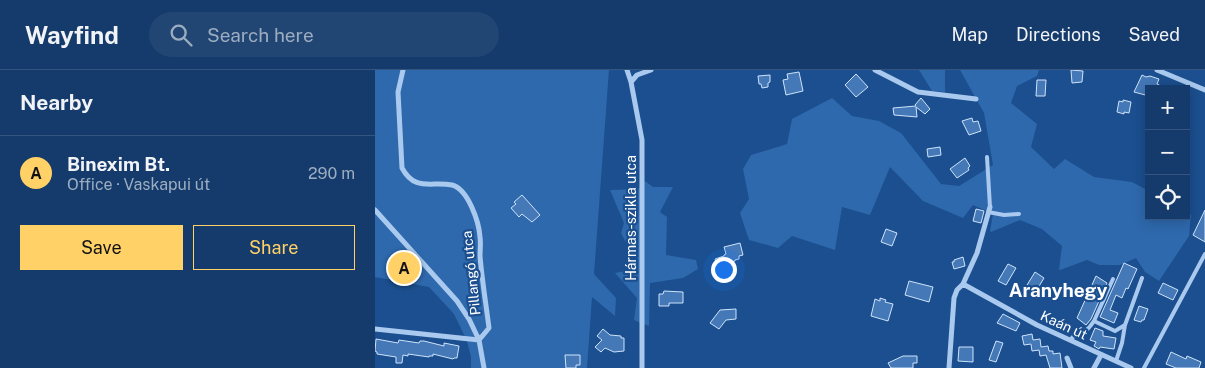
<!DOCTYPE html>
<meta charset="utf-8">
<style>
body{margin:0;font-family:"Public Sans",sans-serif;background:#214673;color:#f1f3f6}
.controls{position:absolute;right:15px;top:15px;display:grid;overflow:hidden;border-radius:0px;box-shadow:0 2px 12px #0003}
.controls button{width:45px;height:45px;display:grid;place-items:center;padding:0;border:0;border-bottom:1px solid #33557e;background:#143b6b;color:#f1f3f6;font:25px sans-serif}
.you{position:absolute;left:348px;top:199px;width:18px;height:18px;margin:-12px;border:4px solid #fff;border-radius:50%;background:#1a73e8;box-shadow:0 0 0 8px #1a73e833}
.badge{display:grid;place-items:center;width:32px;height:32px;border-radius:50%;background:#ffd166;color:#111;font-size:16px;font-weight:700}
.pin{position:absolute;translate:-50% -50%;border:2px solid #fff;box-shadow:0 1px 5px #0006}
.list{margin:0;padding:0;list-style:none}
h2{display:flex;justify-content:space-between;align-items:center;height:65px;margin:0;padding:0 20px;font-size:21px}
h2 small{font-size:16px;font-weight:400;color:#9dadc1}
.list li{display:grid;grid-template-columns:32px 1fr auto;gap:15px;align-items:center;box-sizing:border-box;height:75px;padding:0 20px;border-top:1px solid #33557e}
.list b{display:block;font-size:19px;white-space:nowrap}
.list p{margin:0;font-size:16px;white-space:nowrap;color:#9dadc1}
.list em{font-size:16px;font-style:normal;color:#9dadc1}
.actions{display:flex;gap:10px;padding:15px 20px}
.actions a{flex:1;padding:11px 0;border:1px solid #ffd166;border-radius:0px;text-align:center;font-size:18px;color:#ffd166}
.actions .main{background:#ffd166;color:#111}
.icon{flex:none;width:28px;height:28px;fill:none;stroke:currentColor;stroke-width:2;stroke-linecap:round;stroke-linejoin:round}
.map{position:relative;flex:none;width:830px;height:298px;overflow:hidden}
header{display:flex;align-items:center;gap:30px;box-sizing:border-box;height:70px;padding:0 25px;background:#143b6b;border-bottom:1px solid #33557e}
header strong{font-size:24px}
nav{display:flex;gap:28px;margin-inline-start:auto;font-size:18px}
.search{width:350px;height:45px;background:#214673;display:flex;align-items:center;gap:12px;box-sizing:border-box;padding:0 18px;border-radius:28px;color:#9dadc1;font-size:19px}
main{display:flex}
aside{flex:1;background:#143b6b}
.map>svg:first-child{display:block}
.green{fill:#2e69ad}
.building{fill:#4478b7;stroke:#cfe3fa}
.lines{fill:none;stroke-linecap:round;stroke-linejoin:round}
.service{stroke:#a9c9ee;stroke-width:4}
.minor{stroke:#a9c9ee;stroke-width:5}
.labels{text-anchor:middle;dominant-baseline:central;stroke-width:4.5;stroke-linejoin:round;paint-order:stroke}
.street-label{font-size:14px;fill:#fff;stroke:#1b4f8f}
.district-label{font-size:19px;font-weight:bold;fill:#fff;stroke:#1b4f8f}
</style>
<header>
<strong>Wayfind</strong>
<div class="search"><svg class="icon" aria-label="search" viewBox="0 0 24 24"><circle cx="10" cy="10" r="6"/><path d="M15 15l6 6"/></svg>Search here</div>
<nav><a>Map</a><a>Directions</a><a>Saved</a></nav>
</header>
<main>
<aside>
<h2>Nearby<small></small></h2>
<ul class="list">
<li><span class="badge">A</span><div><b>Binexim Bt.</b><p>Office · Vaskapui út</p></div><em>290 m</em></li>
</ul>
<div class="actions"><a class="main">Save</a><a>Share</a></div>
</aside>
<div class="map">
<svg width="830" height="298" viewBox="0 0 830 298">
<rect width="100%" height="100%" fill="#1b4f8f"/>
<!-- green -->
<path class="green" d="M 0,0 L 234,0 L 219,204 L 241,228 L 240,246 L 217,227 L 212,298 L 96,298 L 96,287 L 92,271 L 79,244 L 54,217 L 0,207 Z
M 544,0 L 570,0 L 570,22 L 557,21 Z
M 585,0 L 664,0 L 662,6 L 642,16 L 636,33 L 662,54 L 656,77 L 679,99 L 690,89 L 719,107 L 757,112 L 774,121 L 774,146 L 811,146 L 811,142 L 816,145 L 814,166 L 784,211 L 770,202 L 761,188 L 745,195 L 724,195 L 712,190 L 685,200 L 684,199 L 687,176 L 667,159 L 645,150 L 616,162 L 615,161 L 618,144 L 598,135 L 588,148 L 548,131 L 515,97 L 495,145 L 467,137 L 460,180 L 417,166 L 403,178 L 374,170 L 365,143 L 374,129 L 368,99 L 376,85 L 412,74 L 417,49 L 457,28 L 477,46 L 504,51 L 526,63 L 566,114 L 584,116 L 618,95 L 609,43 Z
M 270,111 L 278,117 L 298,117 L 285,142 L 292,147 L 291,185 L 321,190 L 323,199 L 308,208 L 275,213 L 274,256 L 259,250 L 262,228 L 240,203 L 255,200 L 260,190 L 246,163 L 249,153 L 235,120 L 263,119 Z"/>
<!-- building -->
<path class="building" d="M 696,0 L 708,1 L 707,12 L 697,13 Z
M 424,2 L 428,21 L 411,25 L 408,10 L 413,9 L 412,4 Z
M 481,4 L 493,17 L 481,27 L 470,15 Z
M 395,5 L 395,12 L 393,13 L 393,17 L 387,18 L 386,14 L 384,14 L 383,6 Z
M 767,5 L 771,7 L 775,6 L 784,9 L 782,14 L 792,19 L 774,19 L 774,26 L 759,22 Z
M 662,10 L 671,10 L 670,26 L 661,26 Z
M 546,28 L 555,39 L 550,44 L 541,37 L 542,47 L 519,45 L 518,38 L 541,36 L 540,35 Z
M 748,30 L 756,32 L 754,43 L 749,42 L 749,44 L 742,42 L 744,31 L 748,32 Z
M 597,48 L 598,52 L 603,51 L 606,61 L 594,65 L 587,51 Z
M 565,77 L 566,85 L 553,87 L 552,79 Z
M 590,88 L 595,96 L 593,98 L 594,100 L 582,108 L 575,99 Z
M 147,125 L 165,145 L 157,152 L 147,144 L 144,147 L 136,138 L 141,134 L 139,132 Z
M 601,139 L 609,141 L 606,153 L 598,151 Z
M 830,140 L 830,172 L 818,165 Z
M 511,159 L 522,163 L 517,176 L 506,172 Z
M 365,173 L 368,185 L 364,186 L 364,189 L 360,190 L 360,191 L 342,196 L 340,189 L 349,186 L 349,185 L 351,184 L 349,177 Z
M 588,187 L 590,196 L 579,199 L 577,192 L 579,192 L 579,190 Z
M 749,193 L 762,199 L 753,219 L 751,218 L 747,228 L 741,225 L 735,240 L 743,243 L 739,253 L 725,247 Z
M 633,194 L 641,198 L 631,215 L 623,211 Z
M 19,195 L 32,196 L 31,206 L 18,205 Z
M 660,202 L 669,208 L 663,218 L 660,216 L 658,219 L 652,215 Z
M 721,206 L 732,213 L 716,249 L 711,255 L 702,248 Z
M 534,211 L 558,217 L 554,232 L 530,225 Z
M 788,213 L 803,220 L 798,230 L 783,223 Z
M 289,221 L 308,222 L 308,233 L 294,233 L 294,236 L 284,236 L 284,224 L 288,224 Z
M 505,228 L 511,230 L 510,232 L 518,234 L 513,251 L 496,246 L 500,229 L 505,231 Z
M 764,236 L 773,239 L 769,250 L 767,250 L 766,252 L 759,250 Z
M 361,239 L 361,249 L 351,250 L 344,259 L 335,253 L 345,240 Z
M 628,244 L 645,253 L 641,261 L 622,253 Z
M 720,258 L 728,261 L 728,266 L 741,268 L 739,279 L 725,277 L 724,279 L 719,276 L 721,272 L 715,270 Z
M 228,259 L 235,265 L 246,266 L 246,268 L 249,268 L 249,281 L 239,282 L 230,278 L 226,282 L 220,277 L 227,270 L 222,266 Z
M 657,264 L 658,270 L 665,269 L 666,277 L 673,276 L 674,281 L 678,281 L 678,284 L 685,283 L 687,298 L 675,298 L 671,285 L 665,286 L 664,280 L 657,281 L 656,274 L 649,275 L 647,266 Z
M 1,269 L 23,273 L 24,270 L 44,273 L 45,271 L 49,271 L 69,276 L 69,273 L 84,276 L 82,288 L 79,288 L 78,289 L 58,284 L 58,286 L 54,286 L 54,287 L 33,284 L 33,286 L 28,285 L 27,293 L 21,293 L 21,287 L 2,284 L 2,282 L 0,281 Z
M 621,271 L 628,273 L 621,292 L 614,290 Z
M 584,277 L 598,277 L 598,292 L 583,291 Z
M 796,282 L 811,289 L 812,286 L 826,292 L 824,298 L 801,298 L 791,294 Z
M 190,285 L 205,285 L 205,295 L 201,295 L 201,298 L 191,298 Z
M 528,286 L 542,286 L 542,293 L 538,293 L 538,298 L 516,298 L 513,293 Z"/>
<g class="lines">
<!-- service -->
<path class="service" d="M 612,87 L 615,137
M 613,142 L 629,145 L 644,144
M 738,209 L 719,251 L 740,261 L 750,255
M 695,270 L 703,262 C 712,262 714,258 719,251
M 741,291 L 747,273 L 750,255 L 767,208
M 769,298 L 830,184"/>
<!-- minor -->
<path class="minor" d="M 252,0 L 256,12 L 267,70 L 267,298
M 500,0 L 543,22 L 601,29
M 782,0 L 830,20
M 256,12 L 262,5 L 276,0
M 0,140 L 82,231 L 94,249 L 104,270 L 109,298
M 588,214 L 662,255 L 756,298
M 0,259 L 104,270 L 114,258 C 111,234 107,210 105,186 C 105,179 106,173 105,167 C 104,152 93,119 77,115 C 56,111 40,122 27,98 L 23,22 L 28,0
M 692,288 L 696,298
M 574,298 L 579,228 L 582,220 L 588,214 L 602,183 L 615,137
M 719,298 L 726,285"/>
</g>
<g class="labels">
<!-- street labels -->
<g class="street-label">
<text transform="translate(256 148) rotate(-90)">Hármas-szikla utca</text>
<text transform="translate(96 203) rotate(-96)">Pillangó utca</text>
<text transform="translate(689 255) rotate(25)">Kaán út</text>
</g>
<!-- district labels -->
<g class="district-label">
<text x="683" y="220">Aranyhegy</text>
</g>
</g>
</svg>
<div class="controls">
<button>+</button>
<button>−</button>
<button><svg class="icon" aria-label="locate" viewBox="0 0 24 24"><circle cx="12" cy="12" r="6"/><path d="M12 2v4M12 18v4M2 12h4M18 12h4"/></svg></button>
</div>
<div class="you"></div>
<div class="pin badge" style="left:29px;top:198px">A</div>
</div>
</main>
